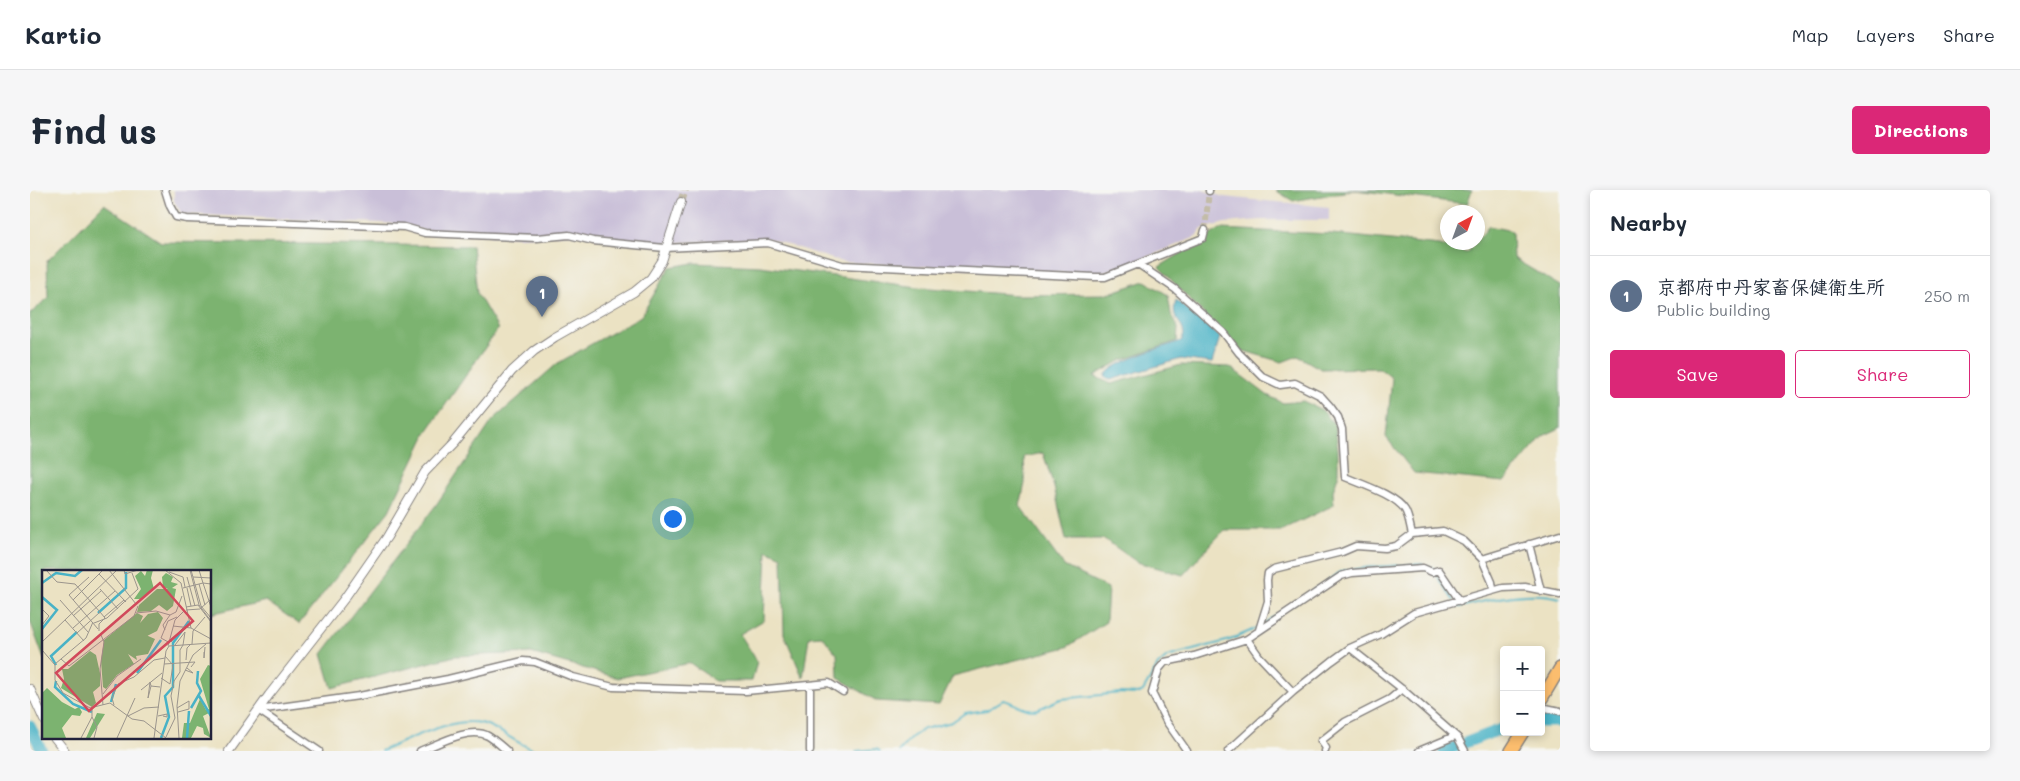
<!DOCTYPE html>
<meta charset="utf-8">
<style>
body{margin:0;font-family:Mali,"Klee One",sans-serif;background:#f6f6f7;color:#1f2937}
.controls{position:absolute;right:15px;bottom:15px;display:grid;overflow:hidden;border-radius:5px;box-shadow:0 2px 8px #0003}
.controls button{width:45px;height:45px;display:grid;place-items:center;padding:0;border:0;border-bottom:1px solid #e0e1e3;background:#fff;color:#1f2937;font:25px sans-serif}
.compass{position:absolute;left:1410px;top:15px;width:45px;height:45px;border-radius:50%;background:#fff;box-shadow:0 2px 8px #0003;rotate:41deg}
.you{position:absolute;left:642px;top:328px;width:18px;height:18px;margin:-12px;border:4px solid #fff;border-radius:50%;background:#1a73e8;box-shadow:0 0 0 8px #1a73e833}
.badge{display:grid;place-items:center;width:32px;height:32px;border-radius:50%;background:#db2777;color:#fff;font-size:16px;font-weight:700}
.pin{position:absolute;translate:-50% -41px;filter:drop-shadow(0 1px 2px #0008)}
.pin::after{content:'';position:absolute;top:26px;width:18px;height:15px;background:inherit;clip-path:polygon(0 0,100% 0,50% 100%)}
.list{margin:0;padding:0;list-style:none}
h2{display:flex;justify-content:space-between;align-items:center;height:65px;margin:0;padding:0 20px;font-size:21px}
h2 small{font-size:16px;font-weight:400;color:#747a83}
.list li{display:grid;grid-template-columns:32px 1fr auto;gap:15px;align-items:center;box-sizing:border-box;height:80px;padding:0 20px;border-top:1px solid #e0e1e3}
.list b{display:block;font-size:19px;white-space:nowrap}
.list p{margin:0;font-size:16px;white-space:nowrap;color:#747a83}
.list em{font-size:16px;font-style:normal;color:#747a83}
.actions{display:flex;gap:10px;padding:15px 20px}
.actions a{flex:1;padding:11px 0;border:1px solid #db2777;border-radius:5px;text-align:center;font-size:18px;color:#db2777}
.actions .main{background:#db2777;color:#fff}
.map{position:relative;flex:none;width:1530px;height:561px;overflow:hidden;border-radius:5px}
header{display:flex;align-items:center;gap:30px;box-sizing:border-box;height:70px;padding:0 25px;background:#fff;border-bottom:1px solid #e0e1e3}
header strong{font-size:24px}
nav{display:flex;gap:28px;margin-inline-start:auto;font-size:18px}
.intro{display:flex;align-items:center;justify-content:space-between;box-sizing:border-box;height:120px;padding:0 30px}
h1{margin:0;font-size:35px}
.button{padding:12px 22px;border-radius:5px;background:#db2777;color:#fff;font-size:18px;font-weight:700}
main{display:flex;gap:30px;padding:0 30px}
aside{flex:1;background:#fff;border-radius:5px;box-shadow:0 2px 8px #0003}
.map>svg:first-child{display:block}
.industrial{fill:#c9bfd8}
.forest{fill:#7cb370;stroke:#4f6a56}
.water{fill:#48b2c6;stroke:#356a80}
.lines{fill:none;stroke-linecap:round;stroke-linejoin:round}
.stream{stroke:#48b2c6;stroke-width:2}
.river{stroke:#48b2c6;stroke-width:11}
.minor-tunnel{stroke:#c3bca8;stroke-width:6;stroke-dasharray:6 3;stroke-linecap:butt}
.tertiary-tunnel{stroke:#c3bca8;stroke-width:8;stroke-dasharray:8 4;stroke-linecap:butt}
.minor-casing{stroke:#86827f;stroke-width:9}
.tertiary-casing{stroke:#86827f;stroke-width:10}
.trunk-casing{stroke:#86827f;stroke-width:14}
.minor{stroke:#fff;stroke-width:6}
.tertiary{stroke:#fff;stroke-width:8}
.trunk{stroke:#fbbd6e;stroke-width:11}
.inset-river{fill:none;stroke:#48b2c6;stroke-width:2.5}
.inset-road{fill:none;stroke:#9b958d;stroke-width:1}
.view{fill:#d1495b;fill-opacity:0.15;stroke:#d1495b;stroke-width:2.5}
.inset-edge{fill:none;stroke:#22223b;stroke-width:2.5}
</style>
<header>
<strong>Kartio</strong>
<nav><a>Map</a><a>Layers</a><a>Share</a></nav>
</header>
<div class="intro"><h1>Find us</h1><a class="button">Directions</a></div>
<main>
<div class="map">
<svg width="1530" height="561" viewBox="0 0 1530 561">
<rect width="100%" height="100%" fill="#f6f6f2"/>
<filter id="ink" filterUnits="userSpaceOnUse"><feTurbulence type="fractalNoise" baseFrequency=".02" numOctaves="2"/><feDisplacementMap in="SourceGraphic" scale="10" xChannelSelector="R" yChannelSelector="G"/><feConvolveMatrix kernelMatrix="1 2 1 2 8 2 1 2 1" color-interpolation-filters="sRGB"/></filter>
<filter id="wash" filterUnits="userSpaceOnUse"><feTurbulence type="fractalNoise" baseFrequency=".0096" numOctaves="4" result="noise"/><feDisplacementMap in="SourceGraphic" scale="20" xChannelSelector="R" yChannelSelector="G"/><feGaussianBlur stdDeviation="1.12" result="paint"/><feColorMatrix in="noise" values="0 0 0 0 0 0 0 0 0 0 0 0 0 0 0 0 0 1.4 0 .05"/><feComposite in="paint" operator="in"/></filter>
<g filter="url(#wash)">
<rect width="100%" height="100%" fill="#ebe2c3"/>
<!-- industrial -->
<path class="industrial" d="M 144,0 L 1172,0 L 1194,7 L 1299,17 L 1299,30 L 1230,30 L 1195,33 L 1172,39 L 1166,47 L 1093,77 L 1066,83 L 1020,83 L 812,72 L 740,49 L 631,53 L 539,44 L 490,47 L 395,41 L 372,34 L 152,24 L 144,11 Z"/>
<!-- forest -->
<path class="forest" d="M 1245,0 L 1442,0 L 1437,14 L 1325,0 L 1263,11 Z
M 74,14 L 131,52 L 442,56 L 447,103 L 468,139 L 398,240 L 359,321 L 269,434 L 236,411 L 180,424 L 180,381 L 14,381 L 14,469 L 0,431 L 0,124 L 18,108 L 17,71 Z
M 1459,36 L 1482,41 L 1483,68 L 1530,96 L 1530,238 L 1513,246 L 1474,292 L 1384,283 L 1356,247 L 1362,188 L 1349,178 L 1291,179 L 1268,166 L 1252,172 L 1207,159 L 1129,77 L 1190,39 L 1302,44 L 1410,55 L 1437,63 Z
M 664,73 L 730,76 L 887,97 L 987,105 L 1077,104 L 1115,91 L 1138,105 L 1141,124 L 1148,138 L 1147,151 L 1090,171 L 1064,186 L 1081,194 L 1151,175 L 1200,177 L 1237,205 L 1253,213 L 1273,211 L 1292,220 L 1305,235 L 1308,260 L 1308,286 L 1303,301 L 1304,315 L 1252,340 L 1194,340 L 1153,385 L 1107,372 L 1074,349 L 1036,349 L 1024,297 L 1013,263 L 994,267 L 995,293 L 990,316 L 1034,376 L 1078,398 L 1076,432 L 1037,457 L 923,486 L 909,515 L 847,511 L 808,488 L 807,464 L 792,446 L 779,447 L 773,488 L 754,444 L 752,367 L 737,360 L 734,430 L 710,444 L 727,471 L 722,491 L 685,491 L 660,473 L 588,488 L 501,463 L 425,466 L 302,498 L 292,464 L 406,315 L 463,230 L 528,173 L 611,126 L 640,77 Z"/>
<!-- water -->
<path class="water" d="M 1146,110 L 1190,147 L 1182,173 L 1151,169 L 1080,190 L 1075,186 C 1081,172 1135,157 1151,151 L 1154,145 C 1152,128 1140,131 1146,110 Z"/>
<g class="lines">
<!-- stream -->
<path class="stream" d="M 1405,383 L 1423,410
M 1426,414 L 1429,417 C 1460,410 1499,399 1530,408
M 1233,434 L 1312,381 L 1341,377 L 1391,374 L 1403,379
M 351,561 C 379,550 427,523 457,535 C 475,542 489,556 508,561
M 826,561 L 846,559 L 850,561
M 869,561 L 882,547 L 894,539 L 922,532 L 935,523 L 957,520 L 973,510 C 984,512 997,523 1008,519 C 1016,516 1022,512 1031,509 L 1090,503 L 1108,504 L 1113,501 L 1128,475 L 1137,467 L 1200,450 L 1227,438"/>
<!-- river -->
<path class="river" d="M 1511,532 L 1530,532
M 0,536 L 12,561
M 1414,561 L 1474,538"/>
</g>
</g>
<g filter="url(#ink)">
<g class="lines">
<!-- minor-tunnel -->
<path class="minor-tunnel" d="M 1175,40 L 1179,1"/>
<!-- tertiary-tunnel -->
<path class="tertiary-tunnel" d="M 651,12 L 655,0"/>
<defs>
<path id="minor" d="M 135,0 L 140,16 L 146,27 L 157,29 L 374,37 L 395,43 L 507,48 L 539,45 L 563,51 L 635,58 L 738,53 L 812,75 L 1065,87 L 1075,87 L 1173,48 L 1175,40
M 1179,1 L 1179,0
M 1108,74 L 1145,99 L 1193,142 L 1209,163 L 1233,187 L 1250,195 L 1265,193 L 1291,206 L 1300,216 L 1308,227 L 1312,239 L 1315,287 C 1331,294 1366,305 1375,320 C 1379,327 1380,336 1382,344
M 1499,354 L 1511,401
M 1452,369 L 1530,345
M 1229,440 L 1238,411 L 1237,390 L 1238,383 L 1244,379 L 1312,362 L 1326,356 L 1355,358 L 1366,356 L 1382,344 L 1413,341 L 1434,351 L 1452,369 L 1462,392 L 1463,399
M 1217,449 L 1229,466 L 1263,502
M 1320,458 L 1372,499 L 1428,548 L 1435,561
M 1511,517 L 1530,521
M 228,520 L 329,506 L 418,489 L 493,471 L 505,472 L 543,487 L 583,497 L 716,501 L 799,493 L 813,502
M 228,520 L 289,561
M 390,561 C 408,554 440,536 458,546 C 465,550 471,556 477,561
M 780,561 L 780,495
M 1157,561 L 1136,531 L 1122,503 L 1129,479 L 1135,472 L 1164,466 L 1217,449 L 1311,386 L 1322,383 L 1393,378 L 1402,382 L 1409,380 L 1430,411
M 1198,561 L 1263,502 L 1302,471 L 1320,458 L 1351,444 L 1384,423 L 1473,398 L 1495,397 L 1530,404
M 1295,561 L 1296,558 L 1291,551 L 1315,532 L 1360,509 L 1372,499
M 1389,561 L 1425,546"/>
<path id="tertiary" d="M 0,499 L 14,530
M 24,547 L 35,561
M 199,561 L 239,505 L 314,409 L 357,347 L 395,282 L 423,253 L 482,181 L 504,161 L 525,147 L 604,102 L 621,88 L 632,71 L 651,12"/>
<path id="trunk" d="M 1511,510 L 1530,478
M 1481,561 L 1493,542"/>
</defs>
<!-- minor casing -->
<use href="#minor" class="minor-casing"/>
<!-- tertiary casing -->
<use href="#tertiary" class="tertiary-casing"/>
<!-- trunk casing -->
<use href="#trunk" class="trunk-casing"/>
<!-- minor -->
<use href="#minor" class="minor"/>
<!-- tertiary -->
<use href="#tertiary" class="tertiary"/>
<!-- trunk -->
<use href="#trunk" class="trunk"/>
</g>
</g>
<!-- overview -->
<g transform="translate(12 380)">
<rect width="169" height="169" fill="#ebe2c3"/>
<path d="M 105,0 L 111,0 L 109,8 L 112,19 L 100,29 L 92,29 L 99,19 L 93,6 L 99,1 L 103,6 ZM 124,3 L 131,7 L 129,12 L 136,14 L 130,18 L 134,19 L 131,36 L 125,41 L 117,35 L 109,41 L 95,42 L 97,35 L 115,19 L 126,19 L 121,17 L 120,7 ZM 116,42 L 121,48 L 115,61 L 105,66 L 97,62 L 113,69 L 106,84 L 94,86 L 95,90 L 86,84 L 92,94 L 75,105 L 64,119 L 61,117 L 59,91 L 62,70 L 95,43 L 101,46 L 98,53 L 106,44 ZM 48,81 L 54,85 L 58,103 L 58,116 L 51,122 L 54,133 L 50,137 L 19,118 L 22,109 L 20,99 L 26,99 ZM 166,95 L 169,96 L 169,142 L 161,146 L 169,168 L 162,164 L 161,158 L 155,156 L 149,168 L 140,168 L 142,153 L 148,153 L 158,129 L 164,140 L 167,139 L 158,109 ZM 5,118 L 20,132 L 33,139 L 37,137 L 40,142 L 38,146 L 30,145 L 20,158 L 24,168 L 0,168 L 0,123 ZM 55,143 L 63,144 L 48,168 L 44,168 Z" fill="#7cb370"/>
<path class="inset-river" d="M 0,13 L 14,3 L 33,6 L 40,0M 0,27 L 15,40 L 0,59M 56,43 L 84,18 L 84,2M 14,95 L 9,86 L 35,62M 95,103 L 119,70M 14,111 L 13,117 L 31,134 L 50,142M 157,126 L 169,146M 69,132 L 74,114M 149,138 L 159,121 L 155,113 L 156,101M 119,168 L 127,147 L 123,126 L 131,117 L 131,73 L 147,51M 145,168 L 147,141"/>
<path class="inset-road" d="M 4,0 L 15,12 L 33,14 L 58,42 L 63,48 L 57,54 L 57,61M 67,0 L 94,34M 82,0 L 83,4 L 96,0M 123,0 L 139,13 L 149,58 L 169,69M 148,0 L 157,35 L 169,51M 149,0 L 159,36 L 169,48M 157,0 L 161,13 L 169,14M 127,2 L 141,7 L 143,17M 57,4 L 84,32M 47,7 L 27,25 L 56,59M 145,7 L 153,36M 151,7 L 169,8M 157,14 L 163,35M 141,18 L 161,13 L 169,37M 145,18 L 149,36M 58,19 L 76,39M 18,30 L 46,62M 31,30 L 61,0M 144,37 L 156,35 L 169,52M 0,39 L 7,46 L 0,55M 144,40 L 158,39 L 169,29M 94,43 L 114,41 L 128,45 L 134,42 L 140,26M 31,46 L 59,21M 62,47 L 82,30M 23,50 L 42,71M 52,53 L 65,48 L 96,19 L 90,3M 131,56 L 149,58M 31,58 L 73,21M 123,60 L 121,55 L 128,45M 35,63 L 58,42M 59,65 L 62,72 L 58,99 L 61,135M 0,72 L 75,0M 129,72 L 143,56M 128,73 L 119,68 L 126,51 L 135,47M 150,74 L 151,61 L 163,47M 133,75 L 143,62 L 141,75M 126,76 L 133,50 L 143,40M 0,80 L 13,95 L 13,110 L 21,123 L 48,138 L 68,133 L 90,149 L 102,151 L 124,168M 162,82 L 162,88 L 163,77M 19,89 L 27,96 L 92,46 L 96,36M 144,90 L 145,78 L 149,74M 13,94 L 44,68 L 51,52M 122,94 L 153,92 L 149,97M 143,100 L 151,103 L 145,98M 119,108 L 128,114 L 131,95 L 123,86M 109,116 L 108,112 L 106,128 L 109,116 L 118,117M 99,120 L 120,103M 61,124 L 75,106 L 99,89M 72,135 L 70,128 L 76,114 L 92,107 L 112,90 L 123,88M 135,138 L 147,131 L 147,139 L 136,142M 86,146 L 102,138 L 117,137M 116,146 L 125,144 L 125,147 L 121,146M 50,147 L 55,157 L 52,168M 124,167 L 133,148 L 129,126 L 132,111 L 138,102 L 138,80 L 141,75 L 169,73M 39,168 L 50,147 L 50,139M 75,168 L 93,128M 112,168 L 124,81 L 127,76 L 141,75M 137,168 L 135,136 L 138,111 L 151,85 L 164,74"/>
<path class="view" d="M 118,13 L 151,51 L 47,141 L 14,103 Z"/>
<rect width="169" height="169" class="inset-edge"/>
</g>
</svg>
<div class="controls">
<button>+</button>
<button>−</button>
</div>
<svg class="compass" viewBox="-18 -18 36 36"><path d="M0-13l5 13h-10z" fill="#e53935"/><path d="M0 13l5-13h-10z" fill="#747a83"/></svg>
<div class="you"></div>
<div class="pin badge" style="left:512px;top:127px;background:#5c6f8a">1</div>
</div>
<aside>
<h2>Nearby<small></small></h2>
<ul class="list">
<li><span class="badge" style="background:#5c6f8a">1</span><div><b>京都府中丹家畜保健衛生所</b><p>Public building</p></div><em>250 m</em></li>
</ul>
<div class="actions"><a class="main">Save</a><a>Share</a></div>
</aside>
</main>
